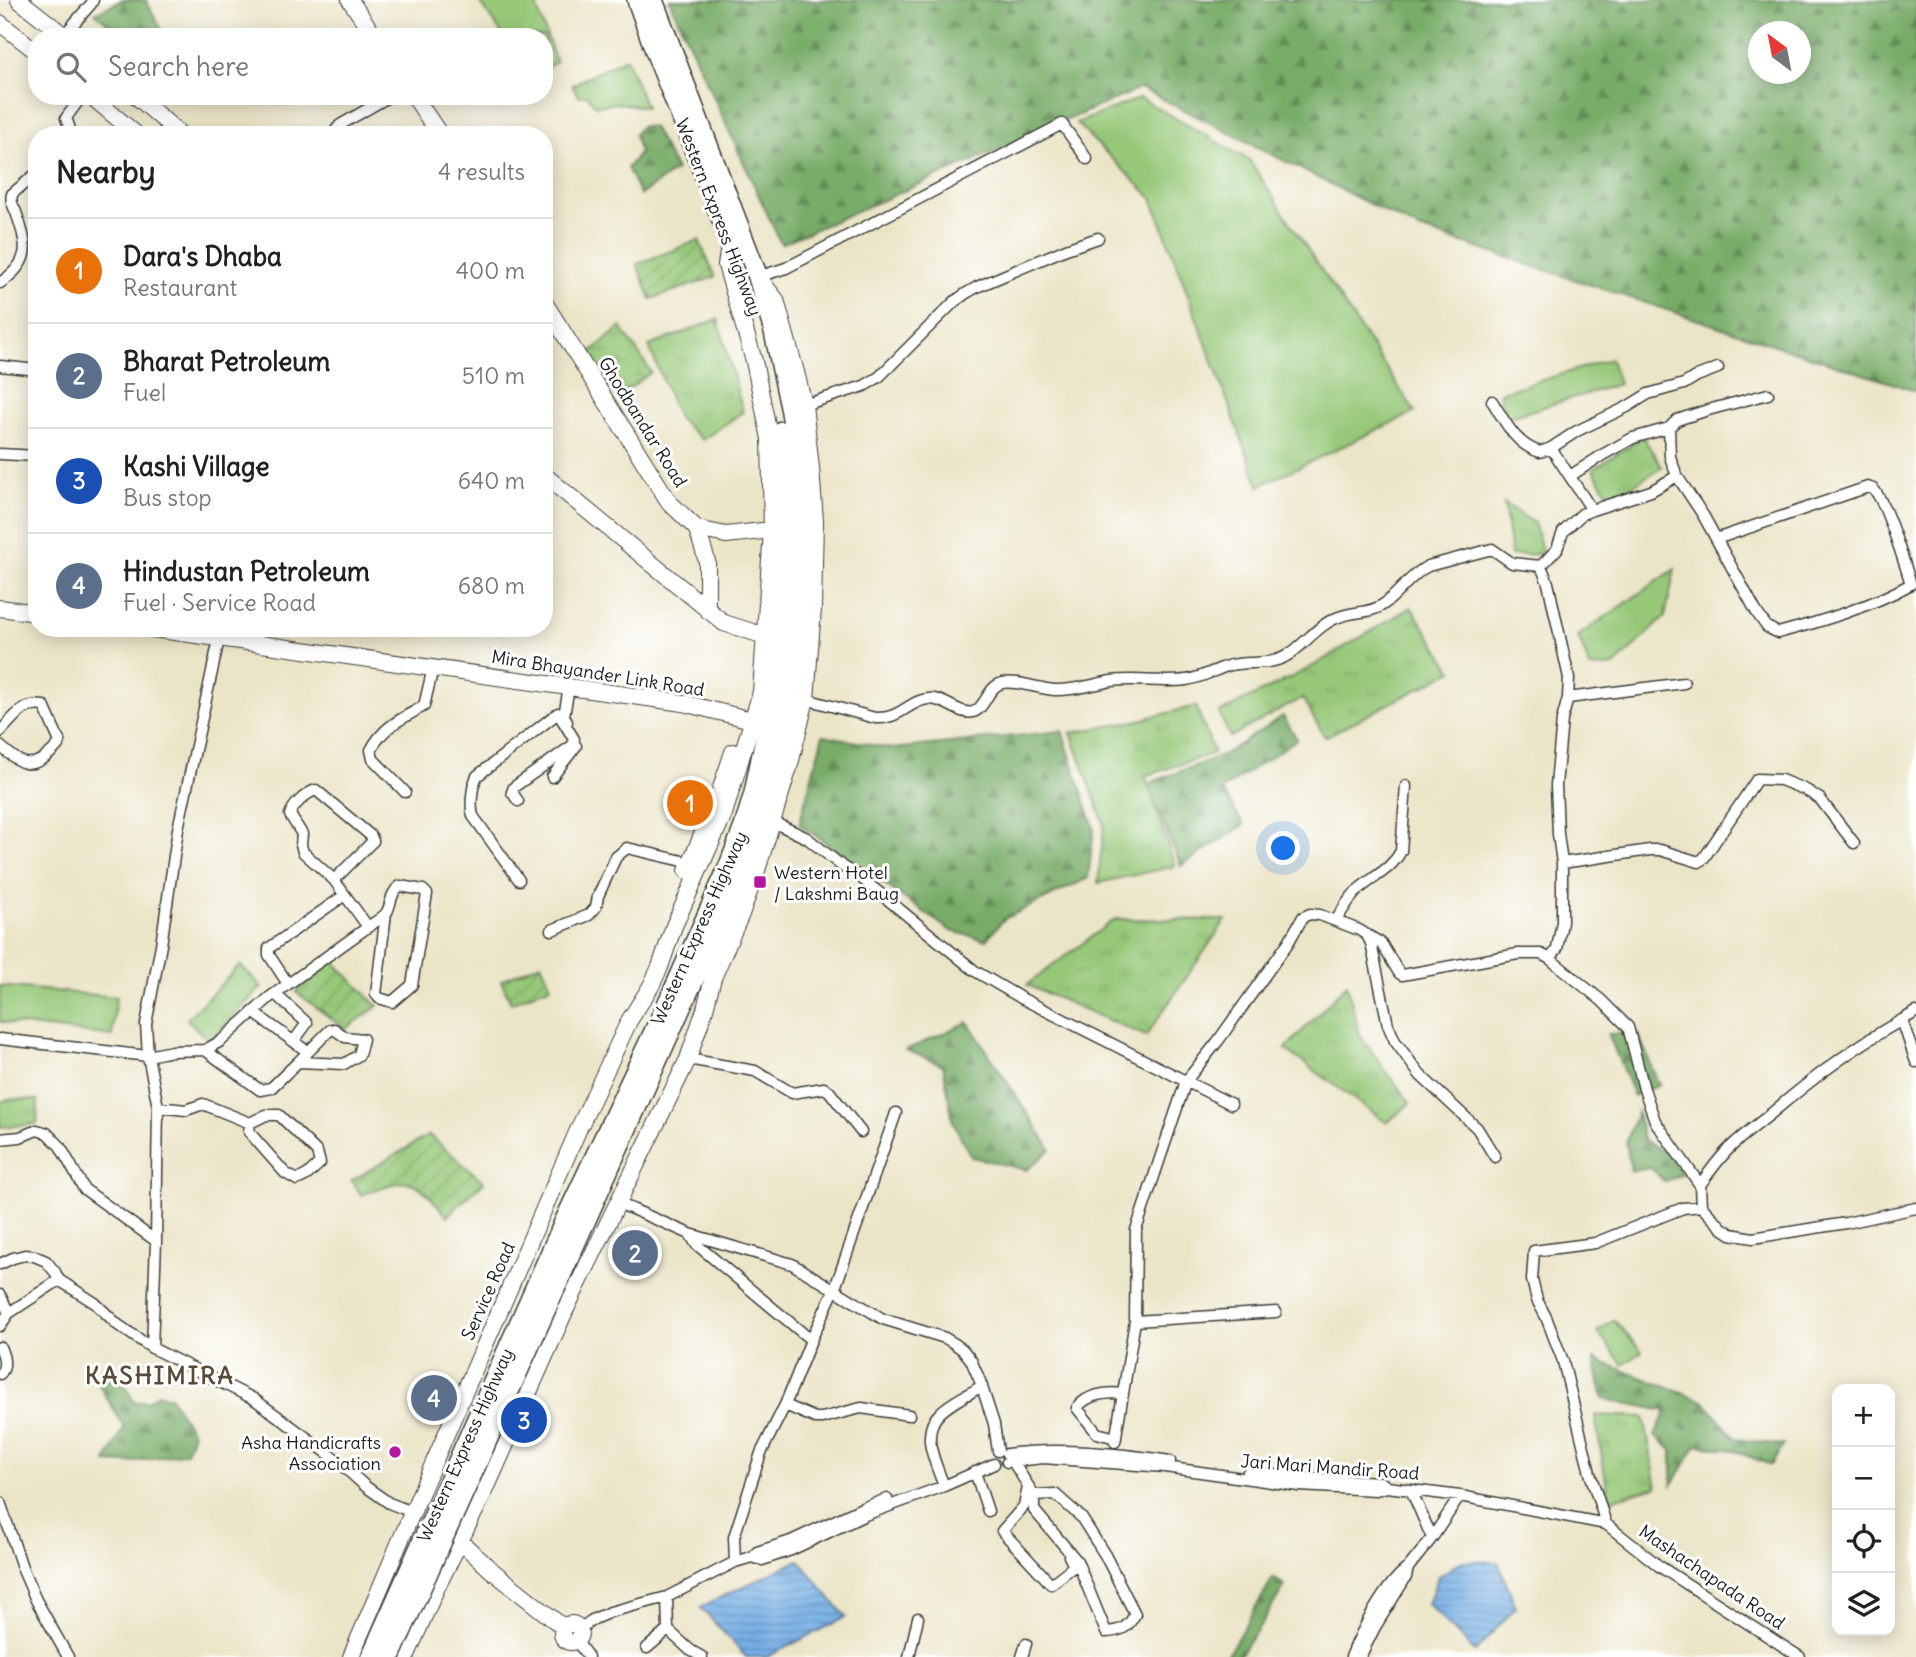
<!DOCTYPE html>
<meta charset="utf-8">
<style>
body{margin:0;font-family:Delius,sans-serif;background:#f2f2f2;color:#202124}
.controls{position:absolute;right:21px;bottom:21px;display:grid;overflow:hidden;border-radius:14px;box-shadow:0 4px 18px #0003}
.controls button{width:63px;height:63px;display:grid;place-items:center;padding:0;border:0;border-bottom:2px solid #e0e0e0;background:#fff;color:#202124;font:35px sans-serif}
.compass{position:absolute;left:1748px;top:21px;width:63px;height:63px;border-radius:50%;background:#fff;box-shadow:0 4px 18px #0003;rotate:328deg}
.you{position:absolute;left:1284px;top:849px;width:24px;height:24px;margin:-18px;border:5px solid #fff;border-radius:50%;background:#1a73e8;box-shadow:0 0 0 10px #1a73e833}
.badge{display:grid;place-items:center;width:46px;height:46px;border-radius:50%;background:#b5179e;color:#fff;font-size:23px;font-weight:700}
.pin{position:absolute;translate:-50% -50%;border:4px solid #fff;box-shadow:0 2px 7px #0006}
.list{margin:0;padding:0;list-style:none}
h2{display:flex;justify-content:space-between;align-items:center;height:91px;margin:0;padding:0 28px;font-size:30px}
h2 small{font-size:23px;font-weight:400;color:#757577}
.list li{display:grid;grid-template-columns:46px 1fr auto;gap:21px;align-items:center;box-sizing:border-box;height:105px;padding:0 28px;border-top:2px solid #e0e0e0}
.list b{display:block;font-size:26px;white-space:nowrap}
.list p{margin:0;font-size:23px;white-space:nowrap;color:#757577}
.list em{font-size:23px;font-style:normal;color:#757577}
.icon{flex:none;width:38px;height:38px;fill:none;stroke:currentColor;stroke-width:2;stroke-linecap:round;stroke-linejoin:round}
.map{position:relative;flex:none;width:1916px;height:1657px;overflow:hidden}
.search{position:absolute;background:#fff;box-shadow:0 4px 18px #0003;left:28px;top:28px;width:525px;height:77px;display:flex;align-items:center;gap:18px;box-sizing:border-box;padding:0 24px;border-radius:28px;color:#757577;font-size:26px}
.panel{position:absolute;background:#fff;box-shadow:0 4px 18px #0003;left:28px;top:126px;width:525px;height:511px;border-radius:28px}
.map>svg:first-child{display:block}
.grass{fill:#96c878;stroke:#59724a;stroke-width:2}
.forest{fill:url(#forest-firs);stroke:#4a6442;stroke-width:2;fill-rule:evenodd}
.wetland{fill:url(#wetland-marsh);stroke:#59724a;stroke-width:2}
.park{fill:url(#park-tufts);stroke:#59724a;stroke-width:2}
.garden{fill:url(#garden-furrows);stroke:#59724a;stroke-width:2}
.water{fill:url(#water-rules);stroke:#486580;stroke-width:2}
.lines{fill:none;stroke-linecap:round;stroke-linejoin:round}
.street-casing{stroke:#3b3a36;stroke-width:13}
.secondary-casing{stroke:#3b3a36;stroke-width:18}
.highway-casing{stroke:#3b3a36;stroke-width:22}
.street{stroke:#fff;stroke-width:10}
.secondary{stroke:#fff;stroke-width:16}
.highway{stroke:#fff;stroke-width:19}
.highway-bridge-casing{stroke:#3b3a36;stroke-width:22;stroke-linecap:butt}
.highway-bridge{stroke:#fff;stroke-width:19}
.poi-dot{fill:#b5179e;stroke:#fff;stroke-width:2.5}
.labels{text-anchor:middle;dominant-baseline:central;stroke-width:6;stroke-linejoin:round;paint-order:stroke}
.street-label{font-size:18px;fill:#1c1c1c;stroke:#fff}
.poi-label{font-size:18px;fill:#1c1c1c;stroke:#fff;text-anchor:start}
.district-label{font-size:24px;font-weight:bold;letter-spacing:2px;fill:#594938;stroke:#fff}
</style>
<div class="map">
<svg width="1916" height="1657" viewBox="0 0 1916 1657">
<defs>
<pattern id="forest-firs" width="22" height="20" patternUnits="userSpaceOnUse" patternTransform="scale(1.75)"><rect width="22" height="20" fill="#78ac68"/><path d="M5 1l3.5 6h-7zM16 11l3.5 6h-7z" fill="#628b55"/></pattern>
<pattern id="wetland-marsh" width="20" height="14" patternUnits="userSpaceOnUse" patternTransform="scale(1.75)"><rect width="20" height="14" fill="#96c878"/><path d="M1 5h8M5 5V1M11 12h8M15 12V8" fill="none" stroke="#81ab67"/></pattern>
<pattern id="park-tufts" width="24" height="20" patternUnits="userSpaceOnUse" patternTransform="scale(1.75)"><rect width="24" height="20" fill="#96c878"/><path d="M3 7l-1-3M5 7V3M7 7l1-3M15 17l-1-3M17 17v-4M19 17l1-3" fill="none" stroke="#81ab67"/></pattern>
<pattern id="garden-furrows" width="10" height="10" patternUnits="userSpaceOnUse" patternTransform="scale(1.75)"><rect width="10" height="10" fill="#96c878"/><path d="M-1 1l2-2M0 10L10 0M9 11l2-2" fill="none" stroke="#81ab67"/></pattern>
<pattern id="water-rules" width="6" height="5" patternUnits="userSpaceOnUse" patternTransform="scale(1.75)"><rect width="6" height="5" fill="#74aee5"/><path d="M0 2.5h6" fill="none" stroke="#5e8db9"/></pattern>
</defs>
<rect width="100%" height="100%" fill="#fff"/>
<filter id="ink" filterUnits="userSpaceOnUse"><feTurbulence type="fractalNoise" baseFrequency=".0143" numOctaves="2"/><feDisplacementMap in="SourceGraphic" scale="14" xChannelSelector="R" yChannelSelector="G"/><feConvolveMatrix kernelMatrix="1 2 1 2 8 2 1 2 1" color-interpolation-filters="sRGB"/></filter>
<filter id="wash" filterUnits="userSpaceOnUse"><feTurbulence type="fractalNoise" baseFrequency=".00686" numOctaves="4" result="noise"/><feDisplacementMap in="SourceGraphic" scale="28" xChannelSelector="R" yChannelSelector="G"/><feGaussianBlur stdDeviation="1.57" result="paint"/><feColorMatrix in="noise" values="0 0 0 0 0 0 0 0 0 0 0 0 0 0 0 0 0 1.4 0 .05"/><feComposite in="paint" operator="in"/></filter>
<g filter="url(#wash)">
<rect width="100%" height="100%" fill="#ebe5c8"/>
<!-- grass -->
<path class="grass" d="M 485,0 L 534,0 L 556,62 L 544,69 L 544,37 L 504,37 L 480,2 Z
M 1140,98 L 1249,160 L 1415,412 L 1259,486 L 1152,198 L 1076,123 Z
M 1611,359 L 1619,384 L 1507,418 L 1499,393 Z
M 1675,569 L 1665,617 L 1614,666 L 1590,668 L 1578,636 Z
M 240,965 L 262,987 L 209,1041 L 187,1019 Z
M 0,986 L 116,997 L 112,1036 L 0,1022 Z
M 1614,1320 L 1642,1352 L 1623,1365 L 1597,1332 Z"/>
<!-- forest -->
<path class="forest" d="M 122,0 L 146,0 L 165,37 L 125,37 L 95,13 Z
M 669,0 L 1916,0 L 1916,391 L 1419,229 L 1141,88 L 781,244 ZM 1758,32 L 1800,32 L 1800,74 L 1758,74 Z
M 641,126 L 653,127 L 676,170 L 640,195 L 627,168 L 640,153 L 634,135 Z
M 1283,716 L 1297,739 L 1222,790 L 1244,825 L 1181,866 L 1147,784 L 1223,755 Z
M 1062,731 L 1094,828 L 1088,878 L 1004,919 L 986,940 L 951,931 L 799,824 L 823,735 L 892,749 Z
M 968,1022 L 1051,1149 L 1027,1170 L 971,1157 L 953,1122 L 943,1065 L 906,1050 Z
M 1638,1033 L 1659,1085 L 1634,1096 L 1608,1034 Z
M 1637,1112 L 1643,1139 L 1667,1154 L 1682,1174 L 1665,1182 L 1651,1168 L 1631,1171 L 1626,1142 Z
M 1594,1359 L 1703,1401 L 1736,1439 L 1784,1445 L 1771,1465 L 1732,1450 L 1697,1445 L 1672,1485 L 1672,1450 L 1655,1436 L 1666,1411 L 1603,1399 Z
M 116,1375 L 122,1378 L 134,1402 L 148,1401 L 159,1393 L 171,1398 L 193,1433 L 186,1452 L 127,1463 L 106,1462 L 124,1427 L 99,1385 Z
M 1273,1578 L 1285,1585 L 1262,1623 L 1240,1654 L 1240,1657 L 1226,1657 Z"/>
<!-- wetland -->
<path class="wetland" d="M 621,327 L 651,372 L 618,397 L 589,354 Z"/>
<!-- park -->
<path class="park" d="M 626,58 L 646,107 L 617,103 L 596,106 L 587,95 L 578,96 L 572,85 Z
M 718,319 L 743,412 L 702,440 L 678,418 L 649,346 Z
M 1643,437 L 1662,467 L 1611,499 L 1593,469 Z
M 1504,503 L 1534,523 L 1543,554 L 1511,555 Z
M 1411,607 L 1453,671 L 1325,737 L 1302,698 L 1230,737 L 1219,713 L 1306,670 Z
M 1196,706 L 1214,753 L 1145,776 L 1175,866 L 1098,883 L 1104,824 L 1071,733 L 1135,721 Z
M 1115,919 L 1226,920 L 1146,1036 L 1027,985 Z
M 1347,984 L 1360,1036 L 1410,1103 L 1387,1123 L 1285,1049 Z
M 8,1099 L 38,1100 L 37,1124 L 0,1127 L 0,1103 Z
M 1595,1415 L 1644,1417 L 1657,1487 L 1609,1500 Z"/>
<!-- garden -->
<path class="garden" d="M 699,240 L 715,277 L 651,299 L 637,264 Z
M 332,960 L 378,1006 L 345,1029 L 296,992 Z
M 541,963 L 551,986 L 511,1003 L 501,980 Z
M 429,1135 L 484,1182 L 447,1216 C 413,1176 412,1175 362,1195 L 351,1181 Z"/>
<!-- water -->
<path class="water" d="M 799,1560 L 846,1617 L 767,1657 L 746,1657 L 700,1607 Z
M 1462,1561 L 1498,1562 L 1516,1607 L 1475,1652 L 1428,1604 L 1438,1577 Z"/>
</g>
<g filter="url(#ink)">
<g class="lines">
<defs>
<path id="street" d="M 64,35 L 91,4 L 93,0
M 69,135 L 69,126 L 66,118 L 82,96
M 337,135 L 336,130 L 340,125 L 390,96
M 758,277 L 786,268 L 1062,124 L 1087,159
M 0,283 C 31,262 28,247 17,215 C 14,206 10,203 12,194 L 37,173
M 0,366 L 37,370
M 1492,401 C 1505,421 1515,445 1540,452 L 1551,448 L 1592,510
M 804,405 L 864,386 L 879,377 L 954,302 L 965,294 L 977,287 L 1066,249 L 1098,238
M 1669,428 L 1670,457 L 1677,476
M 1551,448 L 1577,431 L 1627,407 L 1648,394 L 1684,384 L 1697,376 L 1718,368
M 0,454 L 37,456
M 1570,476 L 1604,454 L 1633,438 L 1669,428 L 1677,420 L 1708,410 L 1768,394
M 1541,566 L 1548,583 L 1569,678 L 1568,698 L 1562,720 L 1556,785 L 1558,834 L 1562,863 L 1562,922 L 1557,949 L 1550,959 L 1601,1000 L 1628,1027 L 1644,1089 L 1655,1121 L 1700,1185 L 1701,1206
M 1568,698 L 1684,683
M 806,699 L 875,718 C 902,719 908,701 928,699 C 944,697 960,716 973,712 C 986,708 987,687 1002,683 C 1016,680 1039,689 1054,690 C 1074,691 1093,684 1112,681 C 1136,678 1162,683 1186,680 C 1202,678 1216,669 1231,665 C 1250,661 1271,666 1288,655 C 1304,645 1320,623 1339,617 C 1353,611 1371,614 1384,604 C 1400,593 1410,575 1428,566 L 1492,549 L 1512,563 L 1541,566 L 1557,549 L 1563,532 L 1582,514 L 1592,510 L 1651,491 L 1677,476 L 1703,515 L 1757,613 L 1767,627 L 1778,633 C 1823,621 1870,607 1911,584 C 1906,568 1884,497 1873,489 C 1871,488 1869,488 1868,487 L 1716,539
M 567,722 L 564,716 L 569,687
M 0,732 C 15,717 21,703 44,706 L 60,742 C 56,749 51,753 44,758 C 25,771 15,758 0,746
M 552,777 L 576,746
M 405,792 L 373,759 L 371,750 C 384,725 402,719 424,706 L 433,668
M 518,801 L 512,792 L 514,787 L 573,745 L 574,739 L 558,713 L 477,776 C 472,786 470,805 473,816 L 519,880
M 773,822 L 807,838 L 843,867 L 860,877 L 975,971 L 1021,998 L 1231,1104
M 1562,863 L 1650,850 L 1660,850 L 1699,862 L 1704,858 L 1757,779 L 1781,780 L 1806,790 L 1820,799 L 1854,843
M 1336,921 C 1343,909 1349,898 1359,889 C 1374,876 1391,870 1401,851 L 1406,786
M 368,927 C 373,923 383,918 387,912 C 392,902 390,893 400,886 L 423,890 L 427,894 L 412,985 L 392,1002 L 379,998 L 376,994 L 386,913
M 552,930 L 589,915 L 596,907 L 598,896 L 616,857 L 627,848 L 696,864
M 1367,935 L 1381,943 L 1399,973 L 1402,975 L 1518,954 L 1541,954 L 1550,959
M 288,984 L 269,955 L 269,948 L 345,895
M 275,994 L 307,1023 L 294,1041
M 253,1012 L 308,1052
M 1902,1020 L 1916,1012
M 0,1039 L 148,1056 L 146,1024 L 161,945 L 178,829 L 219,639
M 205,1050 L 260,1090 L 271,1088 L 298,1062 L 344,1064 L 359,1055 L 363,1039 L 345,1037 L 334,1029 L 330,1030 L 298,1062
M 688,1059 L 755,1071 L 792,1093 L 824,1088 L 829,1091 L 861,1132
M 158,1107 L 186,1110 L 203,1104 L 250,1123 L 266,1115 L 279,1115 L 317,1152 L 320,1163 L 307,1175 L 297,1180 L 285,1173 L 249,1132 L 250,1123
M 0,1139 L 20,1137 L 37,1130 L 47,1133 L 60,1146 L 84,1189 L 156,1241 L 152,1348 L 254,1399 L 333,1457 L 365,1486 L 389,1503 L 412,1512
M 1700,1185 C 1711,1170 1721,1155 1735,1143 C 1747,1132 1761,1122 1773,1112 C 1814,1077 1855,1046 1902,1020 L 1916,1062
M 618,1203 L 690,1234 L 696,1244 L 811,1340 L 835,1288 L 896,1113
M 690,1234 L 792,1264 L 883,1319 L 945,1338 L 955,1344 L 963,1350 L 971,1360 L 980,1381 L 994,1424 L 998,1451
M 156,1241 L 158,1107 L 148,1056 L 172,1051 L 205,1050 L 221,1041 L 270,997 L 368,927 L 334,880 L 303,852 L 301,845 L 302,834 L 290,815 C 293,805 306,793 316,790 L 371,836 L 373,841 L 334,880
M 0,1264 L 13,1258 L 25,1255 L 34,1256 L 46,1261 L 55,1272 L 59,1280 L 95,1303 L 118,1325 L 152,1348
M 0,1295 L 9,1313 L 0,1326
M 9,1313 L 59,1280
M 1135,1321 L 1276,1312
M 0,1347 C 4,1356 7,1367 0,1374
M 785,1405 L 815,1418 L 822,1418 L 861,1408 L 909,1415
M 1116,1438 L 1097,1433 L 1077,1408 C 1087,1394 1107,1392 1123,1394
M 1115,1442 L 1135,1321 L 1136,1230 L 1186,1081 L 1218,1041 L 1288,943 L 1303,917 L 1310,914 L 1320,915 L 1359,930 L 1367,935 L 1371,943 L 1388,1025 L 1395,1041 L 1420,1075 L 1477,1128 L 1495,1157
M 1007,1454 C 1055,1447 1122,1453 1170,1461
M 1007,1462 L 1043,1458 L 1165,1467 L 1299,1486 L 1376,1490 L 1387,1487 L 1460,1496 L 1606,1524 L 1659,1566 L 1800,1657
M 1013,1462 L 1034,1495 L 1055,1494 L 1081,1517 L 1105,1555 L 1135,1614 C 1128,1628 1121,1631 1106,1632 L 1077,1561 L 1034,1510 L 1034,1495
M 975,1472 L 988,1511
M 1248,1472 L 1303,1478 L 1381,1482 L 1387,1487
M 944,1486 C 936,1464 919,1433 940,1413 C 951,1402 969,1394 982,1386
M 1028,1487 L 1024,1506 L 1002,1531 L 1051,1584 L 1074,1566 L 1069,1556
M 1411,1490 L 1432,1538
M 0,1502 L 23,1570 L 36,1600 L 68,1657
M 1606,1524 L 1590,1473 L 1563,1361 L 1546,1317 L 1537,1300 L 1532,1280 L 1534,1251 L 1595,1243 L 1683,1208 L 1701,1206 L 1722,1228 L 1731,1234 L 1753,1238 L 1846,1223 L 1916,1208
M 752,1557 L 757,1552 L 791,1541 L 862,1508 L 887,1499
M 735,1562 L 734,1537 L 761,1453 L 785,1405 L 811,1340
M 667,1597 L 668,1630 L 690,1650 L 702,1657
M 579,1629 L 594,1619 L 610,1612 L 667,1597 L 735,1562 L 752,1557 L 762,1560 L 791,1550 L 865,1515 L 944,1486 L 994,1464
M 576,1640 L 588,1657
M 647,1648 L 668,1630
M 909,1657 L 918,1618
M 1022,1657 L 1026,1644
M 1351,1657 C 1362,1630 1385,1584 1408,1568
M 1360,1657 L 1375,1627 L 1406,1577 L 1408,1568 L 1432,1538 L 1460,1496"/>
<path id="secondary" d="M 19,0 L 66,37
M 350,0 L 375,37
M 0,23 L 37,52
M 91,96 L 137,135
M 136,96 L 181,135
M 414,96 L 440,135
M 544,302 L 669,502 L 697,529 L 726,535 L 772,530
M 544,475 L 724,623 L 765,636
M 697,529 L 707,561 L 707,610
M 0,608 L 37,613
M 146,628 L 683,703 L 752,720
M 687,871 L 719,794 L 733,752
M 453,1537 L 460,1541 L 490,1569 L 563,1627
M562 1633a9 9 0 1 1 18 0a9 9 0 1 1-18 0Z
M 351,1657 L 418,1499 L 579,1128 L 629,1021 L 651,986 L 660,967 L 674,926 L 724,814 L 761,692 L 772,530 L 770,439 L 754,361 L 726,265 L 730,241
M 406,1657 L 436,1589 L 485,1491 L 565,1311 L 688,1059 L 705,1009 L 713,978 L 741,914 L 757,870 L 790,764 L 806,699 L 813,609 L 815,521 L 811,468 L 804,405 L 797,376 L 776,300 L 762,282"/>
<path id="highway" d="M 637,0 L 657,56 L 730,240
M 653,0 L 758,277 L 774,332 L 791,412 L 800,469 L 801,576 L 795,649 L 785,729 L 742,880 L 688,992
M 676,985 L 728,868 L 744,827 L 754,793 L 769,719 L 781,639 L 785,529 L 784,446 L 781,431"/>
</defs>
<!-- street casing -->
<use href="#street" class="street-casing"/>
<!-- secondary casing -->
<use href="#secondary" class="secondary-casing"/>
<!-- highway casing -->
<use href="#highway" class="highway-casing"/>
<!-- street -->
<use href="#street" class="street"/>
<!-- secondary -->
<use href="#secondary" class="secondary"/>
<!-- highway -->
<use href="#highway" class="highway"/>
<defs>
<path id="highway-bridge" d="M 371,1657 L 566,1218 L 676,985
M 390,1657 L 688,992"/>
</defs>
<!-- highway-bridge casing -->
<use href="#highway-bridge" class="highway-bridge-casing"/>
<!-- highway-bridge -->
<use href="#highway-bridge" class="highway-bridge"/>
</g>
</g>
<!-- markers -->
<g class="poi-dot">
<rect x="753" y="875" width="14" height="14" rx="3.5"/>
<circle cx="395" cy="1452" r="7"/>
</g>
<g class="labels">
<!-- street labels -->
<g class="street-label">
<text transform="translate(719 217) rotate(69)">Western Express Highway</text>
<text transform="translate(643 422) rotate(58)">Ghodbandar Road</text>
<text transform="translate(598 673) rotate(9)">Mira Bhayander Link Road</text>
<text transform="translate(699 928) rotate(-66)">Western Express Highway</text>
<text transform="translate(488 1291) rotate(-66)">Service Road</text>
<text transform="translate(465 1445) rotate(-66)">Western Express Highway</text>
<text transform="translate(1330 1467) rotate(4)">Jari Mari Mandir Road</text>
<text transform="translate(1712 1577) rotate(34)">Mashachapada Road</text>
</g>
<!-- poi labels -->
<g class="poi-label">
<text x="774" y="872">Western Hotel<tspan x="774" dy="21">/ Lakshmi Baug</tspan></text>
<text x="381" y="1442" text-anchor="end">Asha Handicrafts<tspan x="381" dy="21">Association</tspan></text>
</g>
<!-- district labels -->
<g class="district-label">
<text x="160" y="1375">KASHIMIRA</text>
</g>
</g>
</svg>
<div class="controls">
<button>+</button>
<button>−</button>
<button><svg class="icon" aria-label="locate" viewBox="0 0 24 24"><circle cx="12" cy="12" r="6"/><path d="M12 2v4M12 18v4M2 12h4M18 12h4"/></svg></button>
<button><svg class="icon" aria-label="layers" viewBox="0 0 24 24"><path d="M12 4l9 5-9 5-9-5zM3 14l9 5 9-5"/></svg></button>
</div>
<svg class="compass" viewBox="-18 -18 36 36"><path d="M0-13l5 13h-10z" fill="#e53935"/><path d="M0 13l5-13h-10z" fill="#757577"/></svg>
<div class="you"></div>
<div class="pin badge" style="left:690px;top:803px;background:#e8710a">1</div>
<div class="pin badge" style="left:635px;top:1253px;background:#5c6f8a">2</div>
<div class="pin badge" style="left:524px;top:1420px;background:#1a4fb4">3</div>
<div class="pin badge" style="left:434px;top:1398px;background:#5c6f8a">4</div>
<div class="search"><svg class="icon" aria-label="search" viewBox="0 0 24 24"><circle cx="10" cy="10" r="6"/><path d="M15 15l6 6"/></svg>Search here</div>
<section class="panel">
<h2>Nearby<small>4 results</small></h2>
<ul class="list">
<li><span class="badge" style="background:#e8710a">1</span><div><b>Dara's Dhaba</b><p>Restaurant</p></div><em>400 m</em></li>
<li><span class="badge" style="background:#5c6f8a">2</span><div><b>Bharat Petroleum</b><p>Fuel</p></div><em>510 m</em></li>
<li><span class="badge" style="background:#1a4fb4">3</span><div><b>Kashi Village</b><p>Bus stop</p></div><em>640 m</em></li>
<li><span class="badge" style="background:#5c6f8a">4</span><div><b>Hindustan Petroleum</b><p>Fuel · Service Road</p></div><em>680 m</em></li>
</ul>
</section>
</div>
